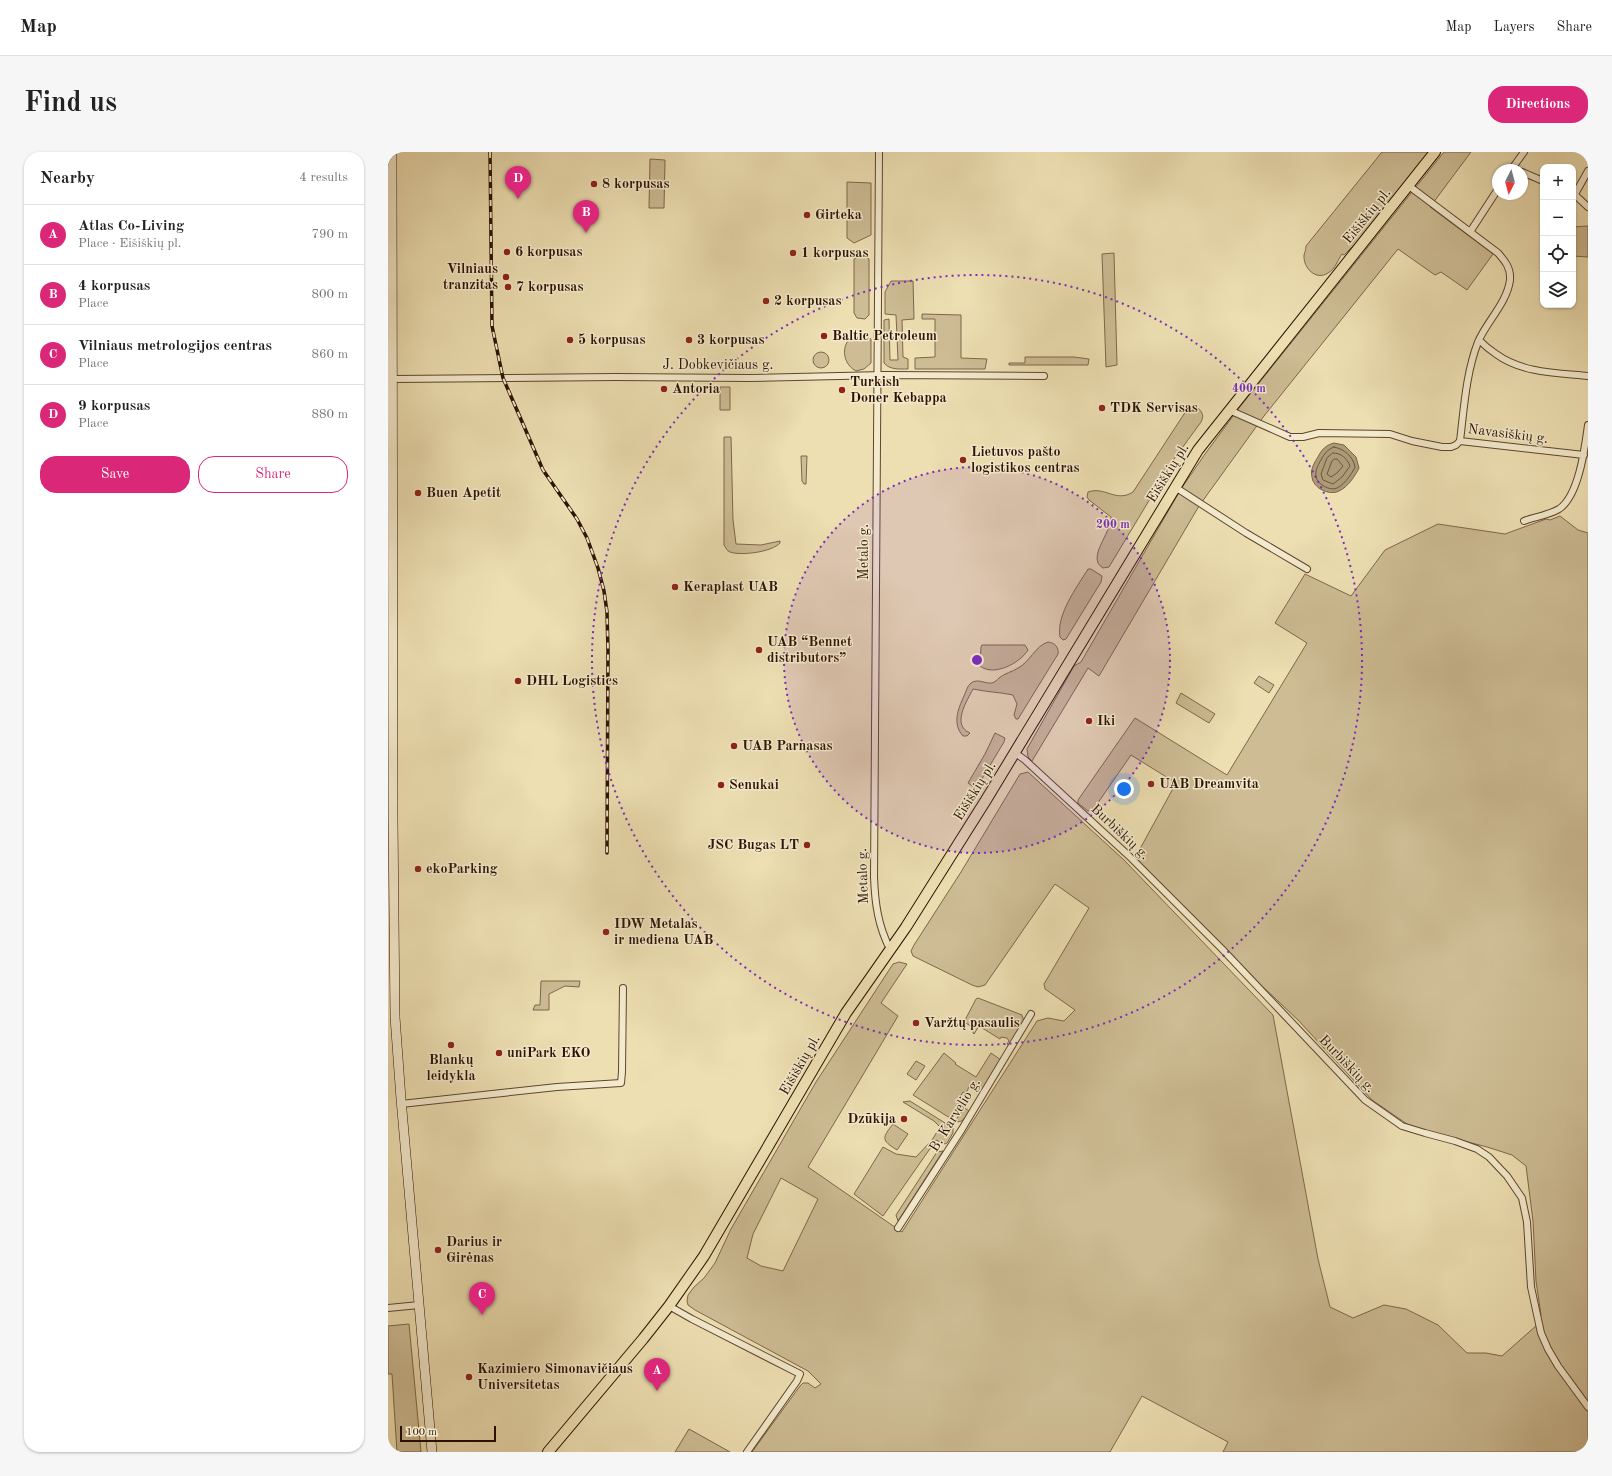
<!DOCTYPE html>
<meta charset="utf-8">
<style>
body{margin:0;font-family:"Old Standard TT",serif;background:#f6f6f6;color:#222}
.controls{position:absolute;right:12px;top:12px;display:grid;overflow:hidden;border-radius:8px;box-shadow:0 1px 3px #0004}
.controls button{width:36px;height:36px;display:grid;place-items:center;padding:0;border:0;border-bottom:1px solid #e0e0e0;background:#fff;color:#222;font:20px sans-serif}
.compass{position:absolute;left:1104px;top:12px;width:36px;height:36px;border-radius:50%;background:#fff;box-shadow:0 1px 3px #0004;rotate:186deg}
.scale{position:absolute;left:12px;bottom:10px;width:96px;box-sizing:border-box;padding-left:4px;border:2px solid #2e1201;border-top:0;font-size:11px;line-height:14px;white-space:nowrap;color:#2e1201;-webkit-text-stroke:3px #f3eacd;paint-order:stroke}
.you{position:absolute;left:736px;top:637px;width:14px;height:14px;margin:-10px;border:3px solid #fff;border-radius:50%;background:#1a73e8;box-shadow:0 0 0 6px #1a73e833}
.badge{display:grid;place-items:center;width:26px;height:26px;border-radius:50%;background:#db2777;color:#fff;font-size:13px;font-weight:700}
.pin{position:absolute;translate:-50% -33px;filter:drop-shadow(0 1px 2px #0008)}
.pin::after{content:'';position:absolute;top:21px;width:14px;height:12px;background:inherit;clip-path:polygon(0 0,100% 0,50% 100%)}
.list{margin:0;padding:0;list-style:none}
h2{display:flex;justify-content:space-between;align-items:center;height:52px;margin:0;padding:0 16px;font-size:17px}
h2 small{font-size:13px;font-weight:400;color:#767676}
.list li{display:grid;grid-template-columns:26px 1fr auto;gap:12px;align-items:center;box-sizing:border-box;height:60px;padding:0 16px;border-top:1px solid #e0e0e0}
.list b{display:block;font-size:15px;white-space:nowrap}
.list p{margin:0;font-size:13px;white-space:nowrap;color:#767676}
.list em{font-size:13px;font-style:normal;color:#767676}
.actions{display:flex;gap:8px;padding:12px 16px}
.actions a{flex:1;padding:9px 0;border:1px solid #db2777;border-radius:16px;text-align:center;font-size:14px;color:#db2777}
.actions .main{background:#db2777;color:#fff}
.icon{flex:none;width:22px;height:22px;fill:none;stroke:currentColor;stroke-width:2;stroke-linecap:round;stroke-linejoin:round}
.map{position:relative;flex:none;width:1200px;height:1300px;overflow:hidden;border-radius:16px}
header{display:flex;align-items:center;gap:24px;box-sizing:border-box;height:56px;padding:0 20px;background:#fff;border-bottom:1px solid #e0e0e0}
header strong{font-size:19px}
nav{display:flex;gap:22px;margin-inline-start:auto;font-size:14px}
.intro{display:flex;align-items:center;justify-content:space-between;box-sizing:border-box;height:96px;padding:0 24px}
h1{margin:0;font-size:28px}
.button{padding:10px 18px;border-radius:16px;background:#db2777;color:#fff;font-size:14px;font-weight:700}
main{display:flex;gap:24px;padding:0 24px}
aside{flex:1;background:#fff;border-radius:16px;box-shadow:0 1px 3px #0004}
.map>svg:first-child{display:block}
.green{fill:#cdbc94;stroke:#7e674a;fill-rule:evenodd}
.water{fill:#ac9976;stroke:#7a6347}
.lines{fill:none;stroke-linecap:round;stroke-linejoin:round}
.shore{stroke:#6d563c;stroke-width:1}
.street-casing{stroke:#5e452d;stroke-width:8}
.secondary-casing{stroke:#2e1201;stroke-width:10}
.primary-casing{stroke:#2e1201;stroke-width:12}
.street{stroke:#f3eacd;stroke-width:6}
.secondary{stroke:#f3eacd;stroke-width:9}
.primary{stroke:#eddfb2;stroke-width:10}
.rail-casing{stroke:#2e1201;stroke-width:3.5}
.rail{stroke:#f3eacd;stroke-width:2;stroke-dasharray:6;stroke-linecap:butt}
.ring{fill:none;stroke:#7b2cbf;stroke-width:2;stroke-dasharray:2 4}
.poi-dot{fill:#8f2418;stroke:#f3eacd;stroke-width:1.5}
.labels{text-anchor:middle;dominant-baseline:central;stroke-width:3;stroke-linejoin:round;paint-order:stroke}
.poi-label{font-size:14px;font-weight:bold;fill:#2e1201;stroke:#f3eacd;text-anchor:start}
.street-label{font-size:14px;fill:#2e1201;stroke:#f3eacd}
.centre{fill:#7b2cbf;stroke:#f3eacd;stroke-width:2}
.ring-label{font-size:12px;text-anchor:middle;font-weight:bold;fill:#7b2cbf;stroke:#f3eacd;stroke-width:3;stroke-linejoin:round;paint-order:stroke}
</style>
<header>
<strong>Map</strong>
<nav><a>Map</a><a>Layers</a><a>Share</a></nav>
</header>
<div class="intro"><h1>Find us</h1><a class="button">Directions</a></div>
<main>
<aside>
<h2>Nearby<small>4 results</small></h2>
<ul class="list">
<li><span class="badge">A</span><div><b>Atlas Co-Living</b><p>Place · Eišiškių pl.</p></div><em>790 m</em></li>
<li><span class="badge">B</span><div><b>4 korpusas</b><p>Place</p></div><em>800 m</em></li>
<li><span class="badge">C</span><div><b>Vilniaus metrologijos centras</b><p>Place</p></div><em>860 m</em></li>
<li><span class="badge">D</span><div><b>9 korpusas</b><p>Place</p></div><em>880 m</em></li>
</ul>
<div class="actions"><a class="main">Save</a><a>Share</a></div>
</aside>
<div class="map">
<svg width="1200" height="1300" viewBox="0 0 1200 1300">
<rect width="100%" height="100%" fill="#eddfb2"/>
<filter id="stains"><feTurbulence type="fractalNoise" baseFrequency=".005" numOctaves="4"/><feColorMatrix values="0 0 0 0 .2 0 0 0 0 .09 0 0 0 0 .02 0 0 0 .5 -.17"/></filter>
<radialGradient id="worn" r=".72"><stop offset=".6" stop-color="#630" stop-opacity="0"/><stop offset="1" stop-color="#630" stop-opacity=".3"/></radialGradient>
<!-- green -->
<path class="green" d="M 994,0 L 1041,0 L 971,90 L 969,90 L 956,103 L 954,102 C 949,109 948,116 940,121 C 928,129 915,116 916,103 C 917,100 918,97 918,94 Z
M 1056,0 L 1083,0 L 1042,55 L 1105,102 L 1079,138 L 1053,120 L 1047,123 L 1010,97 L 876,264 L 811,354 L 711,524 L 700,516 L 644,609 L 640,605 L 639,597 L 686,514 L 693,510 L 793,337 L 817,302 L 851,256 Z
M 262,7 L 277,8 L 276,56 L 261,56 Z
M 459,30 L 483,31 L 483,83 L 466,91 L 459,86 Z
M 1200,74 L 1200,105 L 1185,104 L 1185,75 Z
M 726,101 L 729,213 L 718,215 L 714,102 Z
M 472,104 L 478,105 L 481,107 L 481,163 L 477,167 L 469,166 L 466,161 L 466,107 Z
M 503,129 L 525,129 L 526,167 L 514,168 L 515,205 L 520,207 L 520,217 C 511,217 502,218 496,211 L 496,168 L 501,167 L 502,208 L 510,208 L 508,163 L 497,162 L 497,140 Z
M 534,162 L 573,163 L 573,206 L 599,207 L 597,217 L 527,217 L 527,206 L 547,205 L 547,167 L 534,167 Z
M 473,181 L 483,187 L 483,211 L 476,217 L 468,219 C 451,210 453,184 473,181 Z
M425 208a8 8 0 1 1 16 0a8 8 0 1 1-16 0Z
M 637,205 L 686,205 L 701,207 L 700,213 L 621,213 L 621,211 L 637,211 Z
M 332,235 L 342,235 L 342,258 L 332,258 Z
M 804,256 L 810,256 C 815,261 816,264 813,270 L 786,307 L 721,415 L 715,416 C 698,406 723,382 723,365 L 701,348 L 699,345 L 700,340 C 717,334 728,351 745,340 L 798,259 Z
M 336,285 L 343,285 L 345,368 L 348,392 L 373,393 L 392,389 L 392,391 C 384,400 353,404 342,400 C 339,399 338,396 336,393 Z
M 413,304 L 419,304 L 418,332 L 416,332 L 414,329 Z
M 1172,364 L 1190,378 L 1200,381 L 1200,1300 L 835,1300 L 840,1290 L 754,1244 L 722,1300 L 364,1300 L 412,1234 L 415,1231 L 420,1231 L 427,1236 L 433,1232 L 420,1219 L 307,1158 L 300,1153 L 299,1149 L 300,1143 L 306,1135 L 316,1126 L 327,1111 L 343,1077 L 428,930 L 505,812 L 511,810 L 519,812 L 493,851 L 510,864 L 420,1015 L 514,1080 L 649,869 L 660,866 L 676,869 L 687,858 L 657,837 L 656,832 L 701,756 L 667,732 L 597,833 L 590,835 L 584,833 L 525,804 L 523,799 L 526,793 L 573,720 L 632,622 L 640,620 L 736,708 L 885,863 L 930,1107 L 942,1155 L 965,1166 L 996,1153 L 1018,1157 L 1050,1173 L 1079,1201 L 1098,1201 L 1114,1204 L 1149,1173 L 1153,1163 L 1148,1129 L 1145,1069 L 1138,1014 L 1124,1003 L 1099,995 L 1042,980 L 1019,972 L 984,948 L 910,868 L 873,833 L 747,706 L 788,631 L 743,603 L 705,658 L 700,659 L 690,651 L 690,648 L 747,566 L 839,623 L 919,491 L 887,471 L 917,422 L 963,444 L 997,398 L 1050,372 L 1117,382 L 1158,367 L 1162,368 ZM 393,1026 L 430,1047 L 395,1119 L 373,1114 L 359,1106 L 365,1082 Z
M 700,417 L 703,417 L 714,424 L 713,430 L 678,487 L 675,488 L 672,485 C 668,463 689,435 700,417 Z
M 660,490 C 667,491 671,495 670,502 L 630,567 L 628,567 L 626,563 L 629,552 L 625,543 C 611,540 598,540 585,537 C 579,549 563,573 582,581 L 579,584 L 575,584 C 564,572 570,557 576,544 C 578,540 579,534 583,531 C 590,526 597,532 604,531 C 607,530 609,528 611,526 C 617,521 624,520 630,516 C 642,510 647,494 660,490 Z
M 594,493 L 637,493 L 640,498 C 632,511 606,525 592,514 L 593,495 Z
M 871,524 L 886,533 L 881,541 L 866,531 Z
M 793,541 L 827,562 L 821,571 L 788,551 Z
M 607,581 L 617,586 L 616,590 L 592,630 L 586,635 L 580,631 L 597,602 Z
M 153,829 L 192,829 L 191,835 L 177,834 L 161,842 L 161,858 L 145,858 L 147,853 L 152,853 Z
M 590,846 L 634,863 L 636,870 L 621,894 L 619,892 L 621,889 L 619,886 L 613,885 L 612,887 L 591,874 L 586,882 L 585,881 L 586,876 L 576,870 L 588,847 Z
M 556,901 L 568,911 L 567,912 L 588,925 L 603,901 L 613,908 L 594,938 L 583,931 L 578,941 L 575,940 L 569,950 L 581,959 C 577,965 575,972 567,969 L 574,959 L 571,957 L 566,965 L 562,966 L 525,943 Z
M 528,909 L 537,914 L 528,928 L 519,922 Z
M 522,949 L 565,976 L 565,981 L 559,991 L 557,992 L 548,988 L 495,1064 L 466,1042 L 495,995 L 508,1002 L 528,1005 L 544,988 L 552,975 L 546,969 L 515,950 Z
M 505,972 L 520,982 L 509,998 C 493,988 494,986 505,972 Z
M 555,999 L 510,1069 L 508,1063 L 549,1000 Z
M 21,1172 L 33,1300 L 9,1300 L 4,1222 L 0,1222 L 0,1174 Z
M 301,1277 L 342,1300 L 287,1300 Z"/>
<!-- water -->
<path class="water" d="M 946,291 L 956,293 L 968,305 L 971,316 C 967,324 960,335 951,339 C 941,344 925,336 924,325 C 922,318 926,311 930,305 C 933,298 938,293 946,291 Z"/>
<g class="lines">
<!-- shore -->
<path class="shore" d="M 946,295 C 956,297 965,304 967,315 C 964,322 954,336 946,337 C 941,337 937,335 934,333 C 924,326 928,316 933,308 C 936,302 940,297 946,295 Z
M 945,301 C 953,301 959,306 962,314 L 954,325 L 945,332 L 935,328 L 933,322 L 939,306 Z
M 947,307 L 949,307 L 955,314 L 949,321 L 943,325 L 939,322 L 944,309 Z"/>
<defs>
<path id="street" d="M 491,0 L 486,725 C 487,751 490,774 502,797
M 1123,18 L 1136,0
M 1134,20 L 1155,29
M 1021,34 L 1110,101 C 1117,109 1123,116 1122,128 C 1119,151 1099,169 1090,190 C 1078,221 1076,256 1072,289 L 1196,303
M 1185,41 L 1200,55
M 1187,42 L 1200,19
M 1082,80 L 1110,37
M 1091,188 C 1096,193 1102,198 1108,202 C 1134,221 1169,221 1200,224
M 5,227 L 228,225 L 362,226 L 496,223 L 656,224
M 841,258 L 902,285 L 915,285 L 931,281 L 1002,282 L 1024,289 L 1054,295 L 1063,295 L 1068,293 L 1072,289
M 787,335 L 858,381 L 919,417
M 1136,369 C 1147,365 1161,363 1171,357 C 1191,344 1197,295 1200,273
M 627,601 L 637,608 L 741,704 L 834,797 L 977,948 L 1014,974 L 1037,981 L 1067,989 L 1089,997 L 1101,1005 L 1119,1024 L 1134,1046 L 1139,1070 L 1143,1135 L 1153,1181 L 1160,1197 L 1170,1214 L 1200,1255
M 13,952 L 169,935 L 233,931 L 234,920 L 235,836
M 510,1076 L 574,977 L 643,862
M 281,1154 L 304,1167 L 412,1222 L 409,1229 L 359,1300
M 0,1156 L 31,1153"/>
<path id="secondary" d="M 4,0 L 5,668 L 7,865 L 13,947 L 44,1300"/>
<path id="primary" d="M 160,1300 L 255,1187 L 281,1154 L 316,1104 L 458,861 L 518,775 L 598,648 L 810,298 L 1047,0"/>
</defs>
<!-- street casing -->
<use href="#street" class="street-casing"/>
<!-- secondary casing -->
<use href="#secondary" class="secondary-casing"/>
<!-- primary casing -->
<use href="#primary" class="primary-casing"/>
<!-- street -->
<use href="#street" class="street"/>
<!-- secondary -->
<use href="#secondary" class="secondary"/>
<!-- primary -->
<use href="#primary" class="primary"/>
<defs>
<path id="rail" d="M 102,0 L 104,174 L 115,226 L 155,318 L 189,367 L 199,386 L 210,416 L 216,439 L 219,460 L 220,499 L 219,701"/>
</defs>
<!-- rail casing -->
<use href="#rail" class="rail-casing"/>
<!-- rail -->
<use href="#rail" class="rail"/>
</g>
<!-- distance rings -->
<circle cx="589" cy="508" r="193" fill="#7b2cbf" fill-opacity=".12"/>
<g class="ring">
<circle cx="589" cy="508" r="193"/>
<circle cx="589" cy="508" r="385"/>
</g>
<!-- markers -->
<g class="poi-dot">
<circle cx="206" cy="32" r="4"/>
<circle cx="419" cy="63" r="4"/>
<circle cx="119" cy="100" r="4"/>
<circle cx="405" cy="101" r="4"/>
<circle cx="118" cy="125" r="4"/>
<circle cx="120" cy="135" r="4"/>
<circle cx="378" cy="149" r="4"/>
<circle cx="436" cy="184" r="4"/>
<circle cx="182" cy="188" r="4"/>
<circle cx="301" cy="188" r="4"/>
<circle cx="276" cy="237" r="4"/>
<circle cx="454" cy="238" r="4"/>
<circle cx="714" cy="256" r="4"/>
<circle cx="575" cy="308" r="4"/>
<circle cx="30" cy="341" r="4"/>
<circle cx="287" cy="435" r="4"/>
<circle cx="371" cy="498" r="4"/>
<circle cx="130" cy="529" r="4"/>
<circle cx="701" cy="569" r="4"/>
<circle cx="346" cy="594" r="4"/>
<circle cx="763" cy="632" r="4"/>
<circle cx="333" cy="633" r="4"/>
<circle cx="419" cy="693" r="4"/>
<circle cx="30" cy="717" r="4"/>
<circle cx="218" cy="780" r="4"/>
<circle cx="528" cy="871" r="4"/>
<circle cx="63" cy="893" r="4"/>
<circle cx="111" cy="901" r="4"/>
<circle cx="516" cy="967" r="4"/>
<circle cx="50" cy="1098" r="4"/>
<circle cx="81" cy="1225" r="4"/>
</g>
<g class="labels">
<!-- poi labels -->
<g class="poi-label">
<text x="214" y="32">8 korpusas</text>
<text x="427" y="63">Girteka</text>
<text x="127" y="100">6 korpusas</text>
<text x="413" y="101">1 korpusas</text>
<text x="110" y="117" text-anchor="end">Vilniaus<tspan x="110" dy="16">tranzitas</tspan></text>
<text x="128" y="135">7 korpusas</text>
<text x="386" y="149">2 korpusas</text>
<text x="444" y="184">Baltic Petroleum</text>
<text x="190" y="188">5 korpusas</text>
<text x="309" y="188">3 korpusas</text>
<text x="462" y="230">Turkish<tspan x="462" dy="16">Doner Kebappa</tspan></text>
<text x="284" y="237">Antoria</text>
<text x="722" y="256">TDK Servisas</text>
<text x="583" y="300">Lietuvos pašto<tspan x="583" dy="16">logistikos centras</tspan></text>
<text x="38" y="341">Buen Apetit</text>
<text x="295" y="435">Keraplast UAB</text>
<text x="379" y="490">UAB “Bennet<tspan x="379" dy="16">distributors”</tspan></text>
<text x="138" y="529">DHL Logistics</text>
<text x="709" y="569">Iki</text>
<text x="354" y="594">UAB Parnasas</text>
<text x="771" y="632">UAB Dreamvita</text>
<text x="341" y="633">Senukai</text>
<text x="411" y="693" text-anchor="end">JSC Bugas LT</text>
<text x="38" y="717">ekoParking</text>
<text x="226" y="772">IDW Metalas<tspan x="226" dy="16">ir mediena UAB</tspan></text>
<text x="536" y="871">Varžtų pasaulis</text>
<text x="119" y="901">uniPark EKO</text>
<text x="63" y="908" text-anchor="middle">Blankų<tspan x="63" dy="16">leidykla</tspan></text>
<text x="508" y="967" text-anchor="end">Dzūkija</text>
<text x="58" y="1090">Darius ir<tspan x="58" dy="16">Girėnas</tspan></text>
<text x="89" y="1217">Kazimiero Simonavičiaus<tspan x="89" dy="16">Universitetas</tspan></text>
</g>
<!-- street labels -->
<g class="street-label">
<text transform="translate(979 64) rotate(-51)">Eišiškių pl.</text>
<text x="330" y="213">J. Dobkevičiaus g.</text>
<text transform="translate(1120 282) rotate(7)">Navasiškių g.</text>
<text transform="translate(780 321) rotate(-58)">Eišiškių pl.</text>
<text transform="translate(476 400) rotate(-90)">Metalo g.</text>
<text transform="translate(587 639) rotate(-58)">Eišiškių pl.</text>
<text transform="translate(732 680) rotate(43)">Burbiškių g.</text>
<text transform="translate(475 724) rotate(-92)">Metalo g.</text>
<text transform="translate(959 912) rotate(46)">Burbiškių g.</text>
<text transform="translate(412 913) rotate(-60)">Eišiškių pl.</text>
<text transform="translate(567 963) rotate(-58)">B. Karvelio g.</text>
</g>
</g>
<circle cx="589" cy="508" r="6" class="centre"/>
<g class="ring-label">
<text x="861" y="240">400 m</text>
<text x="725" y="376">200 m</text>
</g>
<rect width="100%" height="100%" filter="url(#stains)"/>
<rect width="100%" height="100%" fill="url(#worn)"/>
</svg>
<div class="controls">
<button>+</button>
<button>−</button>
<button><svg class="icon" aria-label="locate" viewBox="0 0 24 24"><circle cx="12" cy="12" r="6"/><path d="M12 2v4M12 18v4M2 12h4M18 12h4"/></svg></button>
<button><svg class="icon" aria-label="layers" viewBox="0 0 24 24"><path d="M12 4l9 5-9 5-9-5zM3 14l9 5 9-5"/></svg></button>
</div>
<svg class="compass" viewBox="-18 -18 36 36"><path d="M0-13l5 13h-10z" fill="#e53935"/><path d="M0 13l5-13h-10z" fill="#767676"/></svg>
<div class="scale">100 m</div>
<div class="you"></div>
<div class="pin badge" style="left:269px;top:1239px">A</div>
<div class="pin badge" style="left:198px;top:81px">B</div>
<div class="pin badge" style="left:94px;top:1163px">C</div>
<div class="pin badge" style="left:130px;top:47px">D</div>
</div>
</main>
